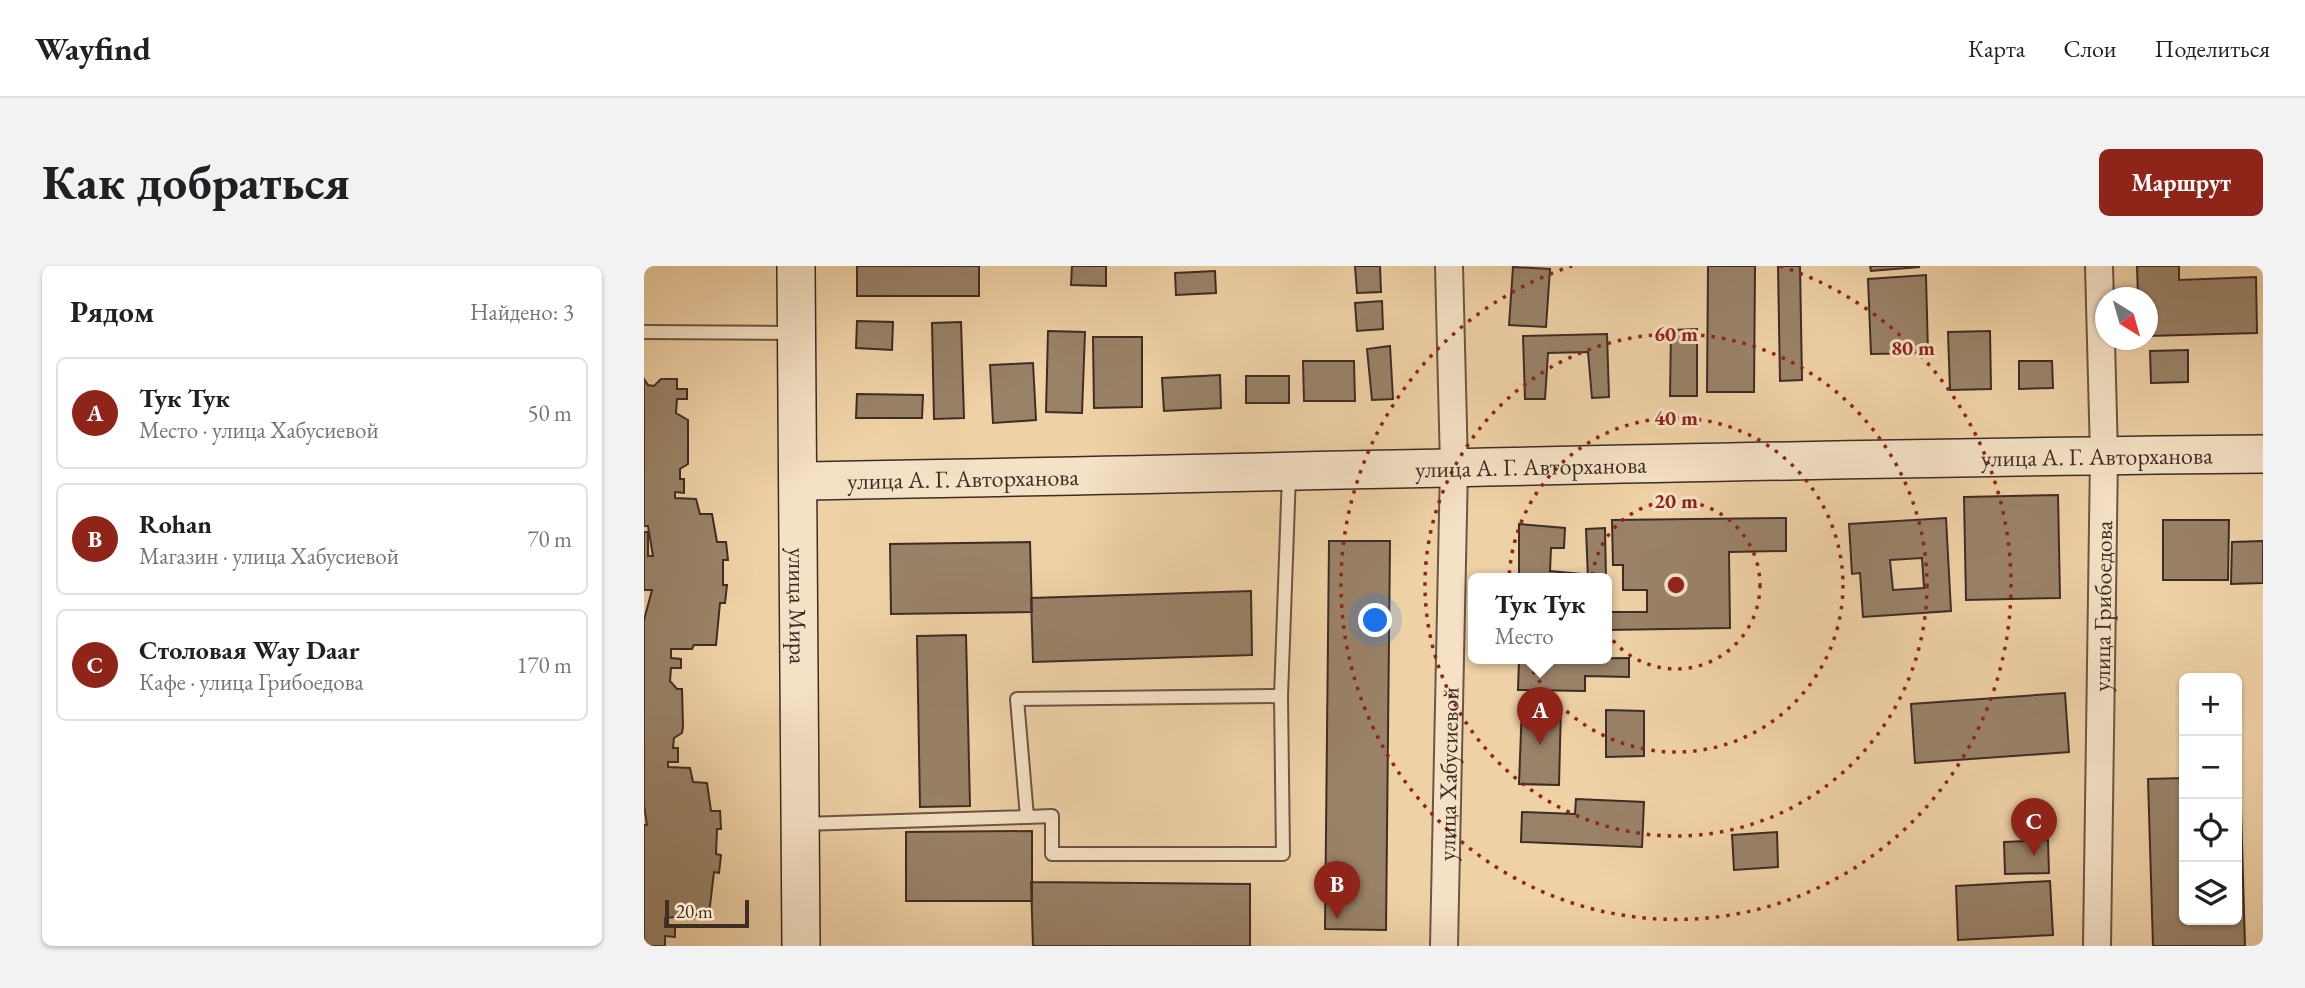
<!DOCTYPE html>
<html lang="ru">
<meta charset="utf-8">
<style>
body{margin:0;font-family:"EB Garamond",serif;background:#f2f2f2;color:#202124}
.controls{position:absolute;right:21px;bottom:21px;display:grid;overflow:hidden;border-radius:10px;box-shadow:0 2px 5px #0004}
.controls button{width:63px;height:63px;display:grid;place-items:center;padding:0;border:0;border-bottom:2px solid #e0e0e0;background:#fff;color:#202124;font:35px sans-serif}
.compass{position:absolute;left:1451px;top:21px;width:63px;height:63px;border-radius:50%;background:#fff;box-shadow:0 2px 5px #0004;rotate:143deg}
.scale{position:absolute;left:21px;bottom:18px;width:84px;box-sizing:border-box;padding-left:7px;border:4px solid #3d2d25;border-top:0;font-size:19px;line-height:24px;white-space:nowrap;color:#3d2d25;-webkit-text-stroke:5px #f5e1c5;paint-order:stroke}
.you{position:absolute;left:732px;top:355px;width:24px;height:24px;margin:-18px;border:5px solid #fff;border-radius:50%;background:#1a73e8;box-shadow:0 0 0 10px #1a73e833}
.badge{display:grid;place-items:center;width:46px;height:46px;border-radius:50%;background:#8f2418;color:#fff;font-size:23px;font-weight:700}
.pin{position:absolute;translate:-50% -58px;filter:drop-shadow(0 2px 4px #0008)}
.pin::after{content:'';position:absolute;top:37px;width:24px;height:21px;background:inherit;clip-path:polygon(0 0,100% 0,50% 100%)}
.popup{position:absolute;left:824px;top:307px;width:144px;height:91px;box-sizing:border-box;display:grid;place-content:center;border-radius:10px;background:#fff;filter:drop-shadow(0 2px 5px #0005);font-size:23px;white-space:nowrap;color:#757577}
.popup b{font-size:26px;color:#202124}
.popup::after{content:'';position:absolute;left:50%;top:100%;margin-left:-14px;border:14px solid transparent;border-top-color:#fff}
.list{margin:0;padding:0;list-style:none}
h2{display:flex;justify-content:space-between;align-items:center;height:91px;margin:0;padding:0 28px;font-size:30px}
h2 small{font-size:23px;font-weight:400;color:#757577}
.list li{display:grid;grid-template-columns:46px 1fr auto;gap:21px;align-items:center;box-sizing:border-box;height:112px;margin:0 14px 14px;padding:0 14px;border:2px solid #e0e0e0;border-radius:10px}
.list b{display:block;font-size:26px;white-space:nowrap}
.list p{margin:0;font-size:23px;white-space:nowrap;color:#757577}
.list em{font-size:23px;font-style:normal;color:#757577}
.icon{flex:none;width:38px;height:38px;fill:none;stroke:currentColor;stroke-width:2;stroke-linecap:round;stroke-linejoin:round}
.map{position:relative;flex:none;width:1619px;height:680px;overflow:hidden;border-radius:10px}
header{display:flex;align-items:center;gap:42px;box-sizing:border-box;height:98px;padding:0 35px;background:#fff;border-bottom:2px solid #e0e0e0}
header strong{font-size:33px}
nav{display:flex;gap:38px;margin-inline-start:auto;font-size:24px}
.intro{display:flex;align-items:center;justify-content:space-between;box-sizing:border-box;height:168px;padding:0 42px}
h1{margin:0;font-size:49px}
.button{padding:18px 32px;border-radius:10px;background:#8f2418;color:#fff;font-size:24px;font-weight:700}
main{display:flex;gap:42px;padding:0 42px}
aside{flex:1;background:#fff;border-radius:10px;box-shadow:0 2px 5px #0004}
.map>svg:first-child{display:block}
.building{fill:#9a8268;stroke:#3d2d25;stroke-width:2;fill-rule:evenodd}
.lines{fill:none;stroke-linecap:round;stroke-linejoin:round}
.lane-casing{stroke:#6a5645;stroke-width:16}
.street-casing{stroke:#6a5645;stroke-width:30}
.secondary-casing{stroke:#3d2d25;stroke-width:40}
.lane{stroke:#f5e1c5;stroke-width:12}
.street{stroke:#f5e1c5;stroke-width:26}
.secondary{stroke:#f5e1c5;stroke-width:37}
.ring{fill:none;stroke:#8f2418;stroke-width:3.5;stroke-dasharray:3.5 7}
.labels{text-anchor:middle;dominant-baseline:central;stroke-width:6;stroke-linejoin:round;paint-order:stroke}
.street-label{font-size:24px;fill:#3d2d25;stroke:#f5e1c5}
.centre{fill:#8f2418;stroke:#f5e1c5;stroke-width:3.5}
.ring-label{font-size:21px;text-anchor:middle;font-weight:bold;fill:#8f2418;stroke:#f5e1c5;stroke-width:6;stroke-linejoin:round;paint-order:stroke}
</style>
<header>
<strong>Wayfind</strong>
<nav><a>Карта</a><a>Слои</a><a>Поделиться</a></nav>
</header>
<div class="intro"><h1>Как добраться</h1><a class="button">Маршрут</a></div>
<main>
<aside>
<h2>Рядом<small>Найдено: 3</small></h2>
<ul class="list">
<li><span class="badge">A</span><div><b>Тук Тук</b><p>Место · улица Хабусиевой</p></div><em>50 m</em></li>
<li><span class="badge">B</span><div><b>Rohan</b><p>Магазин · улица Хабусиевой</p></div><em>70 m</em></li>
<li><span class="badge">C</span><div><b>Столовая Way Daar</b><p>Кафе · улица Грибоедова</p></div><em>170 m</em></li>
</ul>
</aside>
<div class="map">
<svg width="1619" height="680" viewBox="0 0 1619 680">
<rect width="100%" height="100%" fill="#efd1a6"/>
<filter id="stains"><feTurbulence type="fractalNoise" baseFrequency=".00286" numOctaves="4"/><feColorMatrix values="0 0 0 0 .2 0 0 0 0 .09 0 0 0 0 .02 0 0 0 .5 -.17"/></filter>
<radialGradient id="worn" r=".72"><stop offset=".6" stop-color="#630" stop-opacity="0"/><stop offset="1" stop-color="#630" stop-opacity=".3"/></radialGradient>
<!-- building -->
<path class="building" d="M 213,0 L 335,0 L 335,30 L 213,30 Z
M 428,0 L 462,0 L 462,20 L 427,19 Z
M 711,0 L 736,0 L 737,26 L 713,27 Z
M 1064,0 L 1111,0 L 1110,126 L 1063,126 Z
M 1134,0 L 1156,0 L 1158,114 L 1136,115 Z
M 1226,0 L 1275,0 L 1275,1 L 1227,5 Z
M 1493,0 L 1535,0 L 1535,14 L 1612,11 L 1613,67 L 1504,70 L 1504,32 L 1494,32 Z
M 869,1 L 906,3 L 902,61 L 865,59 Z
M 571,5 L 572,27 L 532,29 L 531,7 Z
M 1282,9 L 1284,87 L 1227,88 L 1224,13 Z
M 738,35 L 739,63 L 713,65 L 711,37 Z
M 213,55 L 249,56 L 248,84 L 212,82 Z
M 317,56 L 320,152 L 290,153 L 288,57 Z
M 1053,63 L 1053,130 L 1026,130 L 1027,64 Z
M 404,65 L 441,66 L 438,147 L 402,146 Z
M 1346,65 L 1347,123 L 1306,124 L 1304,66 Z
M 963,68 L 965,131 L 948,132 L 944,86 L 904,87 L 901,133 L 881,133 L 879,70 Z
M 449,71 L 498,71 L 498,141 L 450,142 Z
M 746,80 L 749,133 L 728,134 L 723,83 Z
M 1544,84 L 1544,116 L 1507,117 L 1506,85 Z
M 659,95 L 710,95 L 711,135 L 660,135 Z
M 1375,95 L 1408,95 L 1409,122 L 1375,123 Z
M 389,97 L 392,154 L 349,157 L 346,99 Z
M 576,109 L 577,142 L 520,145 L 518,112 Z
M 602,110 L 645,110 L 645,137 L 602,137 Z
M 0,113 L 4,119 L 10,120 L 17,113 L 33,113 L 33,123 L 43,123 L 43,133 L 33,133 L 32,147 L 44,154 L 44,198 L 36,203 L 36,213 L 40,213 L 40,227 L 31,226 L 31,232 L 52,233 L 56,248 L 68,248 L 73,276 L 82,276 L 84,294 L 79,294 L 79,319 L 83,319 L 81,337 L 76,337 L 72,379 L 50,379 L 48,383 L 27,383 L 27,392 L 37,393 L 37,402 L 27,402 L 26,415 L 33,423 L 38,423 L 39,461 L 38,467 L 30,472 L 29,482 L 34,482 L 34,496 L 24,496 L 24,501 L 46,502 L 49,516 L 63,517 L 67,545 L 76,545 L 77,563 L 73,563 L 72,588 L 77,589 L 75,607 L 70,606 L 65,648 L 21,652 L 21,661 L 31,661 L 31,671 L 21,670 L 21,680 L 0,680 L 0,559 L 3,559 L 0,539 L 0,354 L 8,324 L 0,324 L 0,266 L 4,266 L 4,290 L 9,290 L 4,260 L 0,260 Z
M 213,128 L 279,129 L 278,152 L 212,152 Z
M 1414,229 L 1416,332 L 1322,334 L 1320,231 Z
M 1142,252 L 1142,285 L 1085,286 L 1086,362 L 962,364 L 962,346 L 1003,346 L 1003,324 L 979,324 L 979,299 L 969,299 L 968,254 Z
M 1302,252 L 1307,345 L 1219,351 L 1216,307 L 1208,308 L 1205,258 ZM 1278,292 L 1280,322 L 1249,324 L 1246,294 Z
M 1519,254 L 1585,254 L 1584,314 L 1519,314 Z
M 875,258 L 921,262 L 920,282 L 907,282 L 906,305 L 937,308 L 936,313 L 875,313 Z
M 961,262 L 962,313 L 944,313 L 942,263 Z
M 685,275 L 746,275 L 742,664 L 681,663 Z
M 1619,275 L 1619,317 L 1587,318 L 1588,276 Z
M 386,276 L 388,346 L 247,348 L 246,278 Z
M 607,325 L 608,389 L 389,396 L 387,332 Z
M 322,369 L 326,540 L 276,541 L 273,370 Z
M 985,392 L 985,411 L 941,410 L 941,425 L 874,424 L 875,393 Z
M 1421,427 L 1425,486 L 1271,497 L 1267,438 Z
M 878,439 L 917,440 L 915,519 L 875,518 Z
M 962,444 L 1000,445 L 1000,490 L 962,491 Z
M 1593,510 L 1596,510 L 1601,680 L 1509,680 L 1504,513 L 1540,512 L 1540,654 L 1593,654 Z
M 932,533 L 1000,536 L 998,581 L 877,576 L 878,546 L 931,548 Z
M 388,565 L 388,635 L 262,635 L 262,566 Z
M 1133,566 L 1134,601 L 1090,604 L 1088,569 Z
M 1404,574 L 1405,607 L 1361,608 L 1360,576 Z
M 1406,615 L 1409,669 L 1314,674 L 1312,620 Z
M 387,616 L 606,618 L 606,680 L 389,680 Z"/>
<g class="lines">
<defs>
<path id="lane" d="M 0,66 L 149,67
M 637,430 L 645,208
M 159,558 L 383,551 L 373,433 L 637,430 L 639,588 L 408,588 L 408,550 L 383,551"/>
<g id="street">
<path id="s1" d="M 800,680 L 810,200 L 805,0"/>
<path id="s2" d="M 1453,680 L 1460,189 L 1455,0"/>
</g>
<g id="secondary">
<path id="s3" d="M 152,0 L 157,680"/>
<path id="s4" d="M 155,215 C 643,207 1131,192 1619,188"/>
</g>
</defs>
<!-- lane casing -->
<use href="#lane" class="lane-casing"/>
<!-- street casing -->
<use href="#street" class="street-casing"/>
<!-- secondary casing -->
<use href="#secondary" class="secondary-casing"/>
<!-- lane -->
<use href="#lane" class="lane"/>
<!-- street -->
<use href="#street" class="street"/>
<!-- secondary -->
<use href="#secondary" class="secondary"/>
</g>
<!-- distance rings -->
<g class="ring">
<circle cx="1032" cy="319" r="84"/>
<circle cx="1032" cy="319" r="167"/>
<circle cx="1032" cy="319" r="251"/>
<path d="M1136 0A335 335 0 1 1 928 0"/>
</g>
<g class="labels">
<!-- street labels -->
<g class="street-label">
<text stroke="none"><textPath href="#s4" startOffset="1298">улица А. Г. Авторханова</textPath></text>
<text stroke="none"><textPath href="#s4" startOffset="732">улица А. Г. Авторханова</textPath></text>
<text stroke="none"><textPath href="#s4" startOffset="164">улица А. Г. Авторханова</textPath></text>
<text stroke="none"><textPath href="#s3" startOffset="340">улица Мира</textPath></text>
<text stroke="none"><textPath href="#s2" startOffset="340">улица Грибоедова</textPath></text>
<text stroke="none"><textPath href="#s1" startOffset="172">улица Хабусиевой</textPath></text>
</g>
</g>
<circle cx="1032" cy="319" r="10" class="centre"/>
<g class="ring-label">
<text x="1032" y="75">60 m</text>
<text x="1269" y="89">80 m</text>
<text x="1032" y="159">40 m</text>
<text x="1032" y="242">20 m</text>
</g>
<rect width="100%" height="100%" filter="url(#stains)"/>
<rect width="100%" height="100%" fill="url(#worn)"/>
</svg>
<div class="controls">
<button>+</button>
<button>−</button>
<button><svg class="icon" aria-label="locate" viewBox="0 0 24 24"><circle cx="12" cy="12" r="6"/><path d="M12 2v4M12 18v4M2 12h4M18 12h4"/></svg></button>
<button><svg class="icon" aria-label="layers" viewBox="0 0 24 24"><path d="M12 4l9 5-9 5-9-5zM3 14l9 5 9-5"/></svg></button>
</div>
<svg class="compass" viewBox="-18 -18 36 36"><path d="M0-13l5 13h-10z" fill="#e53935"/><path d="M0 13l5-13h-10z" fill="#757577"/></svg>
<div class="scale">20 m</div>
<div class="you"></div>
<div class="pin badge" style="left:896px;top:479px">A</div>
<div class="popup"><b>Тук Тук</b>Место</div>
<div class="pin badge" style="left:693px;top:653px">B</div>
<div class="pin badge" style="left:1390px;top:590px">C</div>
</div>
</main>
